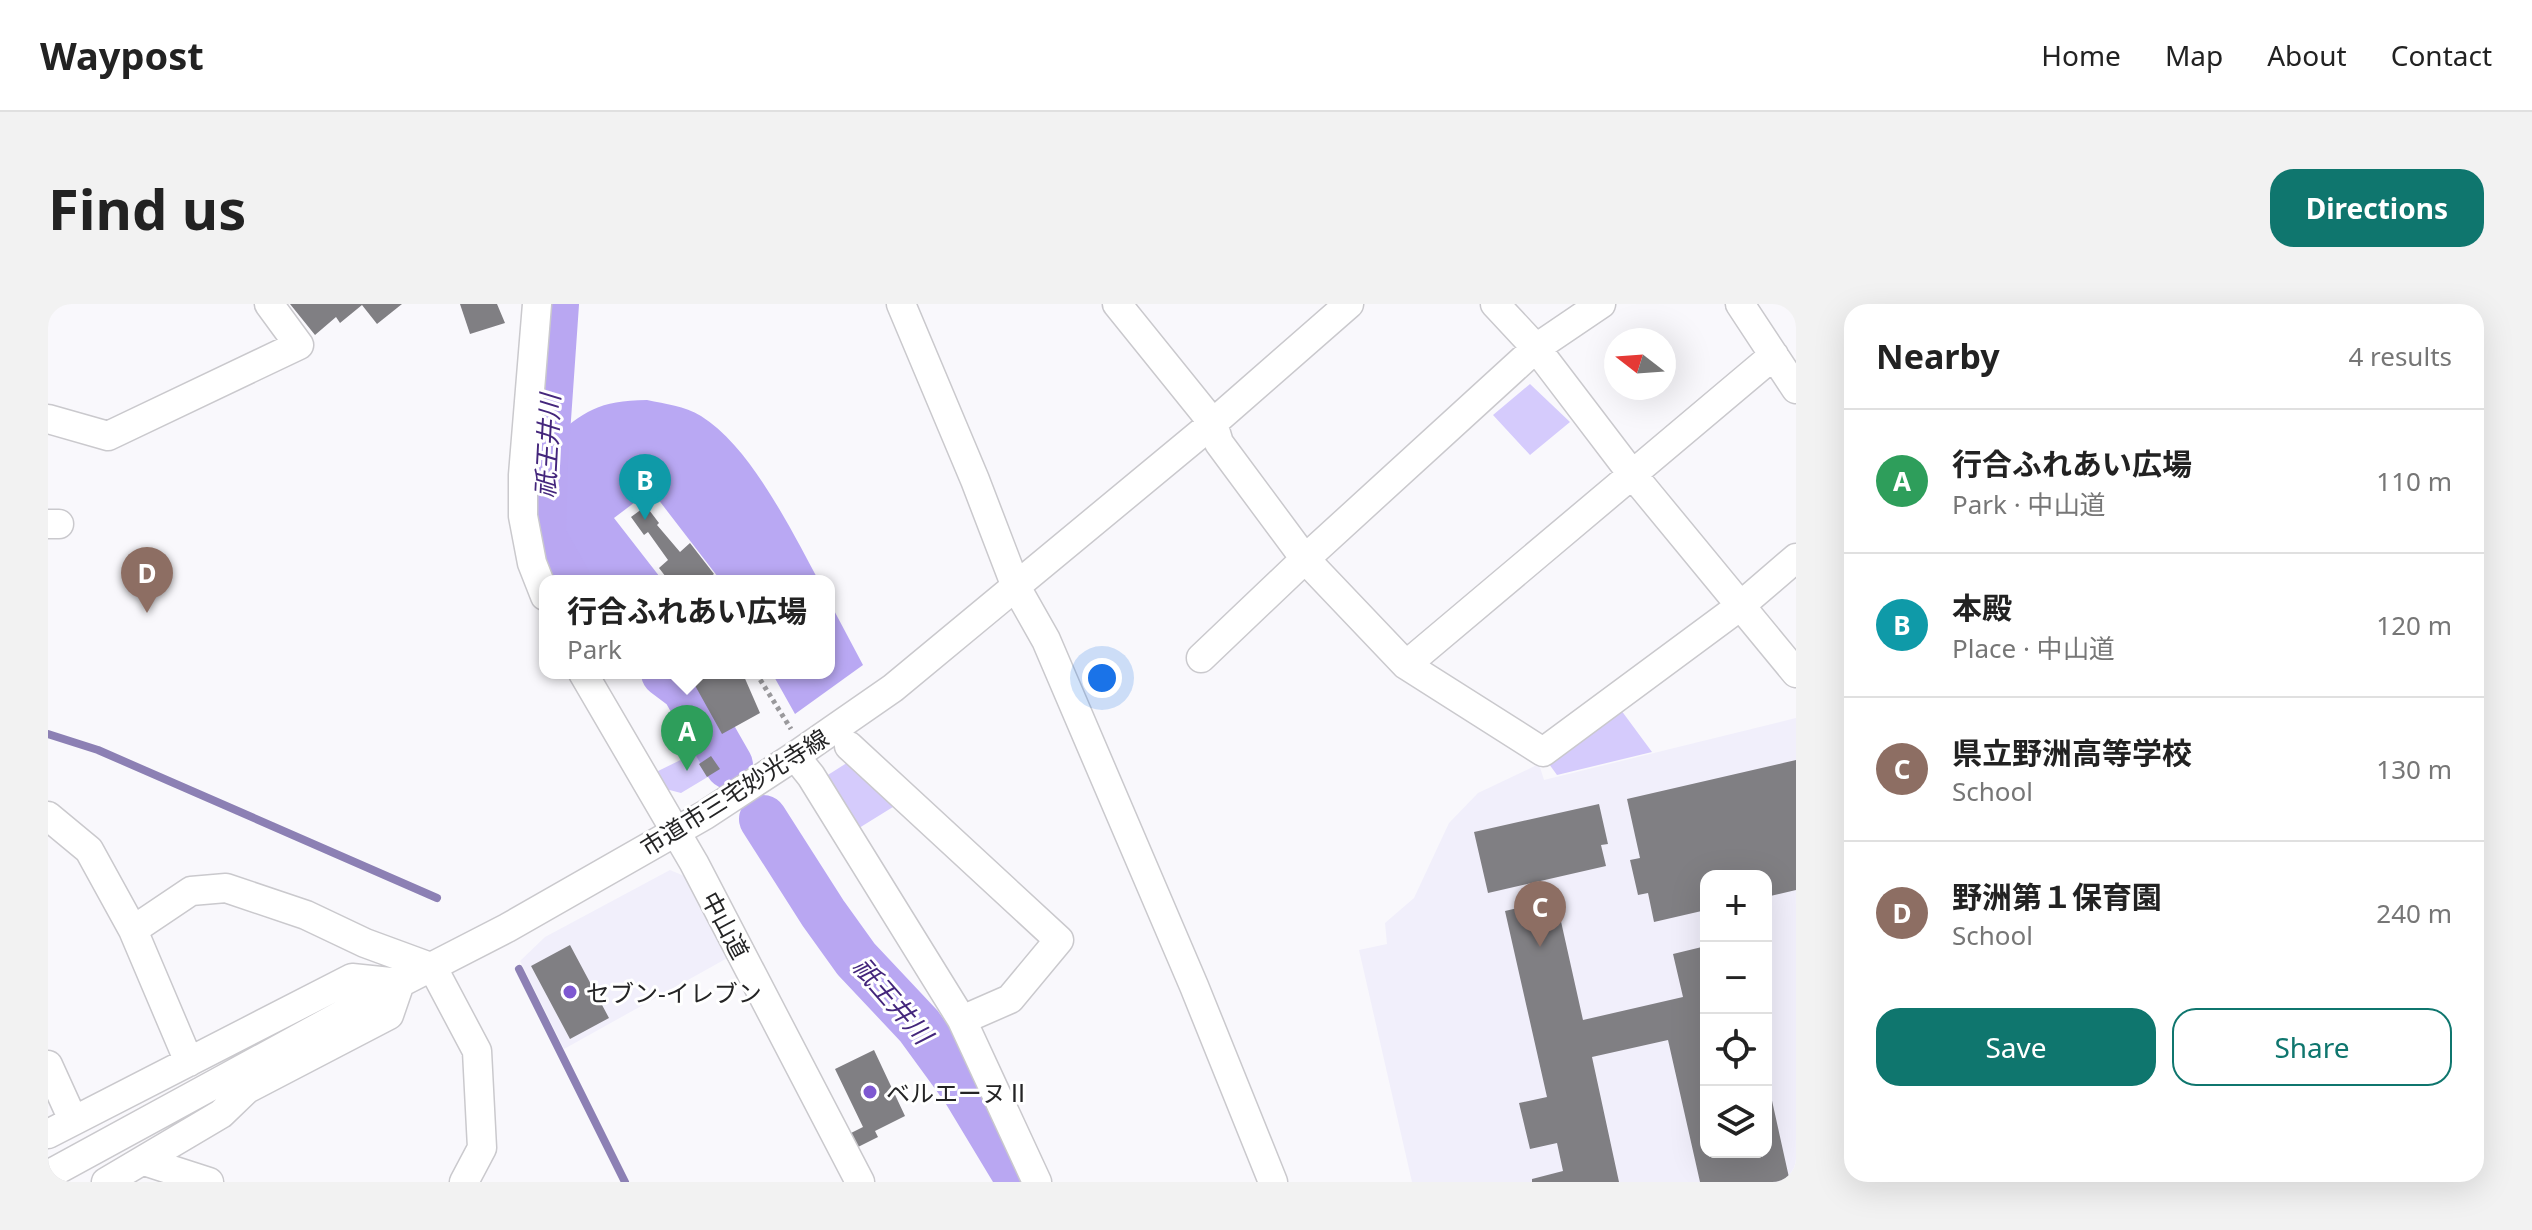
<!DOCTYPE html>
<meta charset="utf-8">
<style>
body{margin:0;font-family:"Noto Sans","Noto Sans JP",sans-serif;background:#f2f2f2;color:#222}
.controls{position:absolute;right:24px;bottom:24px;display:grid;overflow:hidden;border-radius:16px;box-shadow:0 8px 32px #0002}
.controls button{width:72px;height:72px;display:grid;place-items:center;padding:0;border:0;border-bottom:2px solid #e0e0e0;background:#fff;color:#222;font:40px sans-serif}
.compass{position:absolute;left:1556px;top:24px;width:72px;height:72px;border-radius:50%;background:#fff;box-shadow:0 8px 32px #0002;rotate:287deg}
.you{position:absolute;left:1054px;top:374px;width:28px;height:28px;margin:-20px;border:6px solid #fff;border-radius:50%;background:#1a73e8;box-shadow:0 0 0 12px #1a73e833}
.badge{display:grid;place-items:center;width:52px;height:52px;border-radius:50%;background:#0f766e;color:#fff;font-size:26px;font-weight:700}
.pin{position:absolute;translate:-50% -66px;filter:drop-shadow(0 2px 4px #0008)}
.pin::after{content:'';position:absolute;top:42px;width:28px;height:24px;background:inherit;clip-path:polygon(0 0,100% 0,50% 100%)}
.popup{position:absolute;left:491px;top:271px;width:296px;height:104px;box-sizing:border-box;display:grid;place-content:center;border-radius:16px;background:#fff;filter:drop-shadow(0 2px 6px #0005);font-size:26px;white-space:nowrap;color:#767676}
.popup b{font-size:30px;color:#222}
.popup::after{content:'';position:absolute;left:50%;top:100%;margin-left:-16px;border:16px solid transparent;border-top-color:#fff}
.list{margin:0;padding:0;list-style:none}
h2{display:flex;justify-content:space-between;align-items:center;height:104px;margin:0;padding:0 32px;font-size:34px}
h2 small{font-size:26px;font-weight:400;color:#767676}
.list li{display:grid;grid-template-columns:52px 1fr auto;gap:24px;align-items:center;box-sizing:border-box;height:144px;padding:0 32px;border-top:2px solid #e0e0e0}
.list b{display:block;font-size:30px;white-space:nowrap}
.list p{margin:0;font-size:26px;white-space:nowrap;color:#767676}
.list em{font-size:26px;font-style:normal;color:#767676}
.actions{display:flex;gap:16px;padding:24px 32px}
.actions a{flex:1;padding:18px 0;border:2px solid #0f766e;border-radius:24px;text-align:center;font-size:28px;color:#0f766e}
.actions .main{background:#0f766e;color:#fff}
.icon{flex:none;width:44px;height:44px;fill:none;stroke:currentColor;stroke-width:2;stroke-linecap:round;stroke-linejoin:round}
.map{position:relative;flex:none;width:1748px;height:878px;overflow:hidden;border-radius:24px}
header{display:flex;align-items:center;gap:48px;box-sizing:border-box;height:112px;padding:0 40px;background:#fff;border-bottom:2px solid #e0e0e0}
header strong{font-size:38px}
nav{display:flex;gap:44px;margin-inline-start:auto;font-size:28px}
.intro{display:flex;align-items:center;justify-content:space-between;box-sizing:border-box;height:192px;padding:0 48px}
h1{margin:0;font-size:56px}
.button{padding:20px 36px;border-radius:24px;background:#0f766e;color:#fff;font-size:28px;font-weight:700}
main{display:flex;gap:48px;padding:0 48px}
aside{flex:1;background:#fff;border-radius:24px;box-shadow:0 8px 32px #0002}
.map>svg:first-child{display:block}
.built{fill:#f1effb;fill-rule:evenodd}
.green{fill:#d5cbfc}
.forest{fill:#b9a8f3}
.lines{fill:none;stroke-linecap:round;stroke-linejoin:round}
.stream{stroke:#8c80b4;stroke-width:8}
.river{stroke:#b9a7f2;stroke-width:48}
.building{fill:#807f83}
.minor-casing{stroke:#cac9cd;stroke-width:31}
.path{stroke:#9a999c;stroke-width:5;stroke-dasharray:4 4;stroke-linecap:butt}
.minor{stroke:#fff;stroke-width:28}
.poi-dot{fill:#7e58d1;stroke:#fff;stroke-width:3}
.labels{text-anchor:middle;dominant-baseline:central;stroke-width:6;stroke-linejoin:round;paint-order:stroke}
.street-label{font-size:24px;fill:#242425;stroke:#fff}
.poi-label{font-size:24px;fill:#242425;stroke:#fff;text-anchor:start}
.water-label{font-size:26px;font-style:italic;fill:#44267c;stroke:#fff}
</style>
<header>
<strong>Waypost</strong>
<nav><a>Home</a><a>Map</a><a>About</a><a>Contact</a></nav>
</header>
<div class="intro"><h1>Find us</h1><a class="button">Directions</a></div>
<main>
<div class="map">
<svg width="1748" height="878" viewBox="0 0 1748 878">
<rect width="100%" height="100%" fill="#f9f8fc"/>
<!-- built -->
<path class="built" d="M 1748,414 L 1748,878 L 1364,878 L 1311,646 L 1339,640 L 1337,619 L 1366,594 L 1401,519 L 1430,489 L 1491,460 L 1496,476 ZM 1658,572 L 1718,572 L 1718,848 L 1658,848 Z
M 622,566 L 641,574 L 683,652 L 516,745 L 472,657 L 497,633 Z"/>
<!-- green -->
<path class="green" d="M 1482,80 L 1522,118 L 1482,151 L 1445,111 Z
M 1573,406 L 1604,448 L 1509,471 L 1501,460 Z
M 657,444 L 660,445 L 673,465 L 633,489 L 614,484 L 606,469 Z
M 805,455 L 853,498 L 803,529 L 772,476 Z"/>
<!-- forest -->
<path class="forest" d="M 599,96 C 618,100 636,102 653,112 C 703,143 743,226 771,277 L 673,277 L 603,186 L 566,214 L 615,277 L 524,277 L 502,225 L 501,138 C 537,106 550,97 599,96 Z
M 781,297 L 815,361 L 747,410 L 724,369 L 781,369 Z"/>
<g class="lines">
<!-- stream -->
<path class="stream" d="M 0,430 L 50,446 L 389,594
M 471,665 L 577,878"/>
<!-- river -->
<path class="river" d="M 507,0 L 496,158 L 494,232 L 519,277
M 617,369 L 637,384 L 681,461
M 715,515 L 775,609 L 808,655 L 871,722 L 917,785 L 973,878"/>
</g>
<!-- building -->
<path class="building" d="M 242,0 L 354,0 L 329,20 L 314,1 L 292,19 L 288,13 L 267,31 Z
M 412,0 L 449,0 L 457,19 L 422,30 Z
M 598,202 L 611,219 L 609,221 L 632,248 L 642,239 L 666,270 L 657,277 L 621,277 L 611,264 L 620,256 L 600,228 L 596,231 L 583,213 Z
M 657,369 L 663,369 L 665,372 L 671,369 L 695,370 L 712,409 L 674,430 L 644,376 Z
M 663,452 L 672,465 L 659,473 L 651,460 Z
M 1748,456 L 1748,586 L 1718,593 L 1718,572 L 1658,572 L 1658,606 L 1606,618 L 1600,589 L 1590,591 L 1582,556 L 1592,554 L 1579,495 Z
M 1551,500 L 1560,540 L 1553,541 L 1558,562 L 1440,589 L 1426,528 Z
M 1508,595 L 1535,716 L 1635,693 L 1625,650 L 1658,642 L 1658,848 L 1718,848 L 1719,774 L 1742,878 L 1652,878 L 1620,736 L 1544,753 L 1571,878 L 1484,878 L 1484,875 L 1515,867 L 1509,839 L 1482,845 L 1471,799 L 1499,793 L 1457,607 Z
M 522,641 L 561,714 L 522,735 L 483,662 Z
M 826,746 L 857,812 L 827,827 L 830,833 L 806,845 L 799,831 L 815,823 L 787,765 Z"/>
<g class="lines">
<defs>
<path id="minor" d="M 489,0 L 475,171 L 475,212 L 484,259 L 497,292
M 853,0 L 927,176 L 968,283 L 998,336 L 1146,682 L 1225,878
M 1069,0 L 1165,119 L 1171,139 L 1257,255 L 1358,361 L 1495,448 L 1691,303 L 1748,254
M 1447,0 L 1488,44 L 1584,170 L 1748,369
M 1692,0 L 1748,85
M 0,115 L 60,132 L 251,41 L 221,0
M 0,220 L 11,220
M 1153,354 L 1257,255 L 1488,44 L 1553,0
M 1358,361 L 1726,51
M 535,369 L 646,559 L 812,878
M 801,442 L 1011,636 L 962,695 L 914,716
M 747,452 L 763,472 L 914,716 L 989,878
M 0,512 L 41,546 L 85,626 L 141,758
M 85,626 L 143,587 L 178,584 L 258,611 L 317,639 L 385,664 L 429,747 L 434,844 L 416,878
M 0,761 L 25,816
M 0,830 L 304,674 L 352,679 L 341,711 L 199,785 L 173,810 L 58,878
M 96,857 L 161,878
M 0,871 L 352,679 L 459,624 L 657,511 L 747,452 L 845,384 L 1165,119 L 1301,0"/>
</defs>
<!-- minor casing -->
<use href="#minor" class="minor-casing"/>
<!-- path -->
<path class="path" d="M 708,369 L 743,425"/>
<!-- minor -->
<use href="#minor" class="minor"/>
</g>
<!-- markers -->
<g class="poi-dot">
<circle cx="522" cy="688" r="8"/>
<circle cx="822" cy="788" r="8"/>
</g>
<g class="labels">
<!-- street labels -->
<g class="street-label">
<text transform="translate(686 488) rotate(-32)">市道市三宅妙光寺線</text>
<text transform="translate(678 621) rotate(62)">中山道</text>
</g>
<!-- poi labels -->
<g class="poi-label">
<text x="538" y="688">セブン-イレブン</text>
<text x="838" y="788">ベルエーヌⅡ</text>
</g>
<!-- water labels -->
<g class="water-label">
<text transform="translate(499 142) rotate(-87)">祇王井川</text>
<text transform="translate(845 696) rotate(49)">祇王井川</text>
</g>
</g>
</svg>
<div class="controls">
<button>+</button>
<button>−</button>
<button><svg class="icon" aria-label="locate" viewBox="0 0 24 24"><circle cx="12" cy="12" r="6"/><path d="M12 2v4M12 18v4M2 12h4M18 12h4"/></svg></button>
<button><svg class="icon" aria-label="layers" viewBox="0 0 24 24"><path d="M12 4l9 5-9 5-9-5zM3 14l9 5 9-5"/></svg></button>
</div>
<svg class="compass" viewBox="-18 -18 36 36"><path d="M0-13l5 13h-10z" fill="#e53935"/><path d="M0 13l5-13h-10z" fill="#767676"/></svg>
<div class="you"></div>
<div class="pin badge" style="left:639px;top:467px;background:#2e9e5b">A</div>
<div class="popup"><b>行合ふれあい広場</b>Park</div>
<div class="pin badge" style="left:597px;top:216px;background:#0f9aa8">B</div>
<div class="pin badge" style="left:1492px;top:643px;background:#8d6e63">C</div>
<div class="pin badge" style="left:99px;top:309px;background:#8d6e63">D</div>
</div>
<aside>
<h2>Nearby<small>4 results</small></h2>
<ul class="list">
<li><span class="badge" style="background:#2e9e5b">A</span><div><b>行合ふれあい広場</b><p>Park · 中山道</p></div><em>110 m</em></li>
<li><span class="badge" style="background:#0f9aa8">B</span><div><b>本殿</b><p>Place · 中山道</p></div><em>120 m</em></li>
<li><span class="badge" style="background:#8d6e63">C</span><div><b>県立野洲高等学校</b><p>School</p></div><em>130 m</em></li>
<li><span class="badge" style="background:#8d6e63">D</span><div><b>野洲第１保育園</b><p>School</p></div><em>240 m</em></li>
</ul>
<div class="actions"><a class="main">Save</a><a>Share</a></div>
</aside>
</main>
